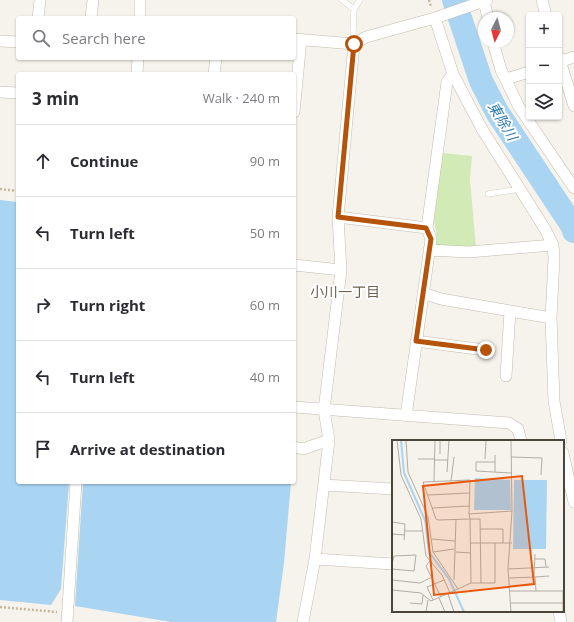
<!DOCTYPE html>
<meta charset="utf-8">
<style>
body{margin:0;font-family:"Open Sans","Noto Sans JP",sans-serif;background:#f2f2f3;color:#2b2b33}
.controls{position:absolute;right:12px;top:12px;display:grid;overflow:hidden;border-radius:4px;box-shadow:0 1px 3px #0004}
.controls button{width:36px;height:36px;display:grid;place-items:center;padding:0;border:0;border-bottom:1px solid #e1e1e2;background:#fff;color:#2b2b33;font:20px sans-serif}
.compass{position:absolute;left:478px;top:12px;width:36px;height:36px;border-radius:50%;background:#fff;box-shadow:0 1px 3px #0004;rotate:186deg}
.stop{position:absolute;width:12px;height:12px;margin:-9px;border:3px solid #b45309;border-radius:50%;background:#fff}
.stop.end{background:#b45309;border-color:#fff;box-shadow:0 1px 4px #0008}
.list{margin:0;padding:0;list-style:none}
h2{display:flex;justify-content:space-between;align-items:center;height:52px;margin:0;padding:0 16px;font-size:17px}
h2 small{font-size:13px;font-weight:400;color:#7c7c81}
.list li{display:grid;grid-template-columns:26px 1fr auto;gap:12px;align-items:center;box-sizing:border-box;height:72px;padding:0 16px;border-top:1px solid #e1e1e2}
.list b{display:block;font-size:15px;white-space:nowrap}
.list em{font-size:13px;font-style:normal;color:#7c7c81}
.icon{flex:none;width:22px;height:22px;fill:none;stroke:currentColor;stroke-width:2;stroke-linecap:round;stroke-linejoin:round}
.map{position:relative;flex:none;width:574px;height:622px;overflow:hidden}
.search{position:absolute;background:#fff;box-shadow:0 1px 3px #0004;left:16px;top:16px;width:280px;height:44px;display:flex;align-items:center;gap:10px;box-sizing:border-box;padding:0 14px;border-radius:4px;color:#7c7c81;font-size:15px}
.panel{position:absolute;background:#fff;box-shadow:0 1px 3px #0004;left:16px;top:72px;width:280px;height:412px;border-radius:4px}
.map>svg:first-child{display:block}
.green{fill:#d2eab5}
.water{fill:#a9d4f2}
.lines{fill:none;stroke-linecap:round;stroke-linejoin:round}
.river{stroke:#a9d4f2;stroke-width:24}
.lane-casing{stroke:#c2bbae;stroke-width:6}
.street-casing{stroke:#c2bbae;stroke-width:12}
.path{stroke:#c4b79f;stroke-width:2.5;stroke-dasharray:2 2;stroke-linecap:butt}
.lane{stroke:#fff;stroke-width:5.5}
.street{stroke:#fff;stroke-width:11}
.route{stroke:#b45309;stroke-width:5}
.labels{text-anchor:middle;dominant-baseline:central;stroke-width:4;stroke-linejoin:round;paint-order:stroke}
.water-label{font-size:14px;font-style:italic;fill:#2e7ab2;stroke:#fff}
.neighbourhood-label{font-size:14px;fill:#6e6250;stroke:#fff}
.inset-river{fill:none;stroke:#a9d4f2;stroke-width:2}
.inset-road{fill:none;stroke:#b2ada4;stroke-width:1}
.view{fill:#e8590c;fill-opacity:0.15;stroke:#e8590c;stroke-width:2}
.inset-edge{fill:none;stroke:#4b4439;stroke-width:2}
</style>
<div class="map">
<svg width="574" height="622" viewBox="0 0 574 622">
<rect width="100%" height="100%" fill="#f6f3ec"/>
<!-- green -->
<path class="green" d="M 443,153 L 472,156 L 470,180 L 476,247 L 436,245 L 436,232 L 433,214 Z"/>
<!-- water -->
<path class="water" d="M 0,200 L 18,202 L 18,482 L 69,482 L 61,589 L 51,605 L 0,600 Z
M 83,482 L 291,482 L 284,563 L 276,622 L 171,622 L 75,606 Z"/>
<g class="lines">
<!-- river -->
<path class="river" d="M 454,0 L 481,81 L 497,112 L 572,225 L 574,231"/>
<defs>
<path id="lane" d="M 342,0 L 354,9 L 353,34 L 354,44
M 354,9 L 360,0
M 488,194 L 520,189"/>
<path id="street" d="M 542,0 L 546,15
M 484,1 L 488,18
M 38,18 L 40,0
M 91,18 L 93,0
M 140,18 L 140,0
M 435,18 L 453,74 L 482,129 L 545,229 L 553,245 L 554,258 L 551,318 L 554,401 L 561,441
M 294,39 L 354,44 L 366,37 L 435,18 L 487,0
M 0,41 L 18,42
M 493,42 L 501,70 L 519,107 L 574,188
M 559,57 L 574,106
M 559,62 L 574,57
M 137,74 L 138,58
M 214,74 L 216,58
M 506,79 L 529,72
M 0,92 L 18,93
M 294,112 L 301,40
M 338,217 L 427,228
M 429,250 L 469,252 L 553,245
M 294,265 L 341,270
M 423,293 L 441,299 L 551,318
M 416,341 L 485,350
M 506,376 L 510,311
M 294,407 L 509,423 L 518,429 L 521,441
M 406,416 L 431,239 L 427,228 L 447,82 L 453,74
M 294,447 L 303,449 L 329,440
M 563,453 L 574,502
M 324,485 L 393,489
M 315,559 L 393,564
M 559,611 L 561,622
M 67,622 L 76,482
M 303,622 L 315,559 L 329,440 L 324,410 L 341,270 L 338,217 L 354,44"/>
</defs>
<!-- lane casing -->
<use href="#lane" class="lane-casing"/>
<!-- street casing -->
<use href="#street" class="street-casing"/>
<!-- path -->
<path class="path" d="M 429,0 L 431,7
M 0,189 L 18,191
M 0,607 L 57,612"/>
<!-- lane -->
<use href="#lane" class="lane"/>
<!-- street -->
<use href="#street" class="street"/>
</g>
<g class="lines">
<!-- route -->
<path class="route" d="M 354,44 L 338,217 L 426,228 L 431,239 L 416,341 L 486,350"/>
</g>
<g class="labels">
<!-- water labels -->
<g class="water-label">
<text transform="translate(503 121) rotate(59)">東除川</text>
</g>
<!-- neighbourhood labels -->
<g class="neighbourhood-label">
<text x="345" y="291">小川一丁目</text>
</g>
</g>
<!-- overview -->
<g transform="translate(392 440)">
<rect width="172" height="172" fill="#f6f3ec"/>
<path d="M 83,38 L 118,40 L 119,70 L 82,70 ZM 122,40 L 155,40 L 154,109 L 121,109 Z" fill="#a9d4f2"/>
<path class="inset-river" d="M 9,0 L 12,33 L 33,80 L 37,112 L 57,139 L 72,172"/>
<path class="inset-road" d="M 5,0 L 9,35 L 29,79 L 34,116 L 50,135 L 58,153M 14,0 L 16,32 L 36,77 L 41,112 L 66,149M 48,14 L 48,0M 119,17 L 150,18 L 149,35M 26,19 L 43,19M 93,19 L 94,0M 43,20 L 56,20M 103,22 L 84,22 L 84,31 L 119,33M 55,32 L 57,0M 103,32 L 103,15M 42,41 L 43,0M 59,41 L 62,17M 36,55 L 77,53M 40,68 L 77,66M 77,74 L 120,71 L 119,0M 0,82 L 13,84 L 12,100M 88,89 L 111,89 L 111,103M 13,91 L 31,91M 0,94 L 13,95M 40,99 L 63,101M 78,103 L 120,103M 41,112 L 62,109M 64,112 L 79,113M 143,119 L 153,119 L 154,127M 38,121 L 34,126 L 49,157M 0,124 L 2,116 L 24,115 L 22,131 L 0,129M 116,129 L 157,127M 142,137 L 143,114M 143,137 L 157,136M 117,138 L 143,137 L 144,151M 0,140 L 28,143 L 40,137M 62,140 L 64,79M 79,143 L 78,79 L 77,74 L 78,40 L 31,42 L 44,79 L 46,80 L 78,79 L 88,79 L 89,143M 0,150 L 29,153 L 39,161 L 79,143 L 103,143 L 103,103M 118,151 L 172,151M 56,154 L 62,172M 47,158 L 53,172M 41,160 L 35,147 L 52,140M 18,163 L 30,164 L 31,155M 119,163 L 172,163M 34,172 L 36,160M 119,172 L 116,129 L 120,71M 171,172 L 171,151"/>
<path class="view" d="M 130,36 L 142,144 L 42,155 L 31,46 Z"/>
<rect width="172" height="172" class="inset-edge"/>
</g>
</svg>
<div class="controls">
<button>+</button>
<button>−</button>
<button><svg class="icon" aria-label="layers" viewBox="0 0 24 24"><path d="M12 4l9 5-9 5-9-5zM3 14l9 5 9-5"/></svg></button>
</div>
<svg class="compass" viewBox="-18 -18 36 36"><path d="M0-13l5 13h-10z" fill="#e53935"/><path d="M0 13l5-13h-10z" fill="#7c7c81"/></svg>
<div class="stop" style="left:354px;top:44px"></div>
<div class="stop end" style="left:486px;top:350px"></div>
<div class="search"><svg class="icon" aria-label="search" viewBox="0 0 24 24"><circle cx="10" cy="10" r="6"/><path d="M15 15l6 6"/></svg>Search here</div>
<section class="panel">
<h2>3 min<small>Walk · 240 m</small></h2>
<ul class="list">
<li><svg class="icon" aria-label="ahead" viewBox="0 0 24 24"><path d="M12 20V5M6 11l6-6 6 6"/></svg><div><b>Continue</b></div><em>90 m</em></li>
<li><svg class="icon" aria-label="left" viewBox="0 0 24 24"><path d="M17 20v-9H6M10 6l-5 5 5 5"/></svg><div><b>Turn left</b></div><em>50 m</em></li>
<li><svg class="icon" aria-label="right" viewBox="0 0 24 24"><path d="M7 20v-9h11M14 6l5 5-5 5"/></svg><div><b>Turn right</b></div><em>60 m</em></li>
<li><svg class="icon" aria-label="left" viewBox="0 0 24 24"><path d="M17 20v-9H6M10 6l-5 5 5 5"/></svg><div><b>Turn left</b></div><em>40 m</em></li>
<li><svg class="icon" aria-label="arrive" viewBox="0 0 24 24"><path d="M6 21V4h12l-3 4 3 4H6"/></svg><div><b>Arrive at destination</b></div></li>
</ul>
</section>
</div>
